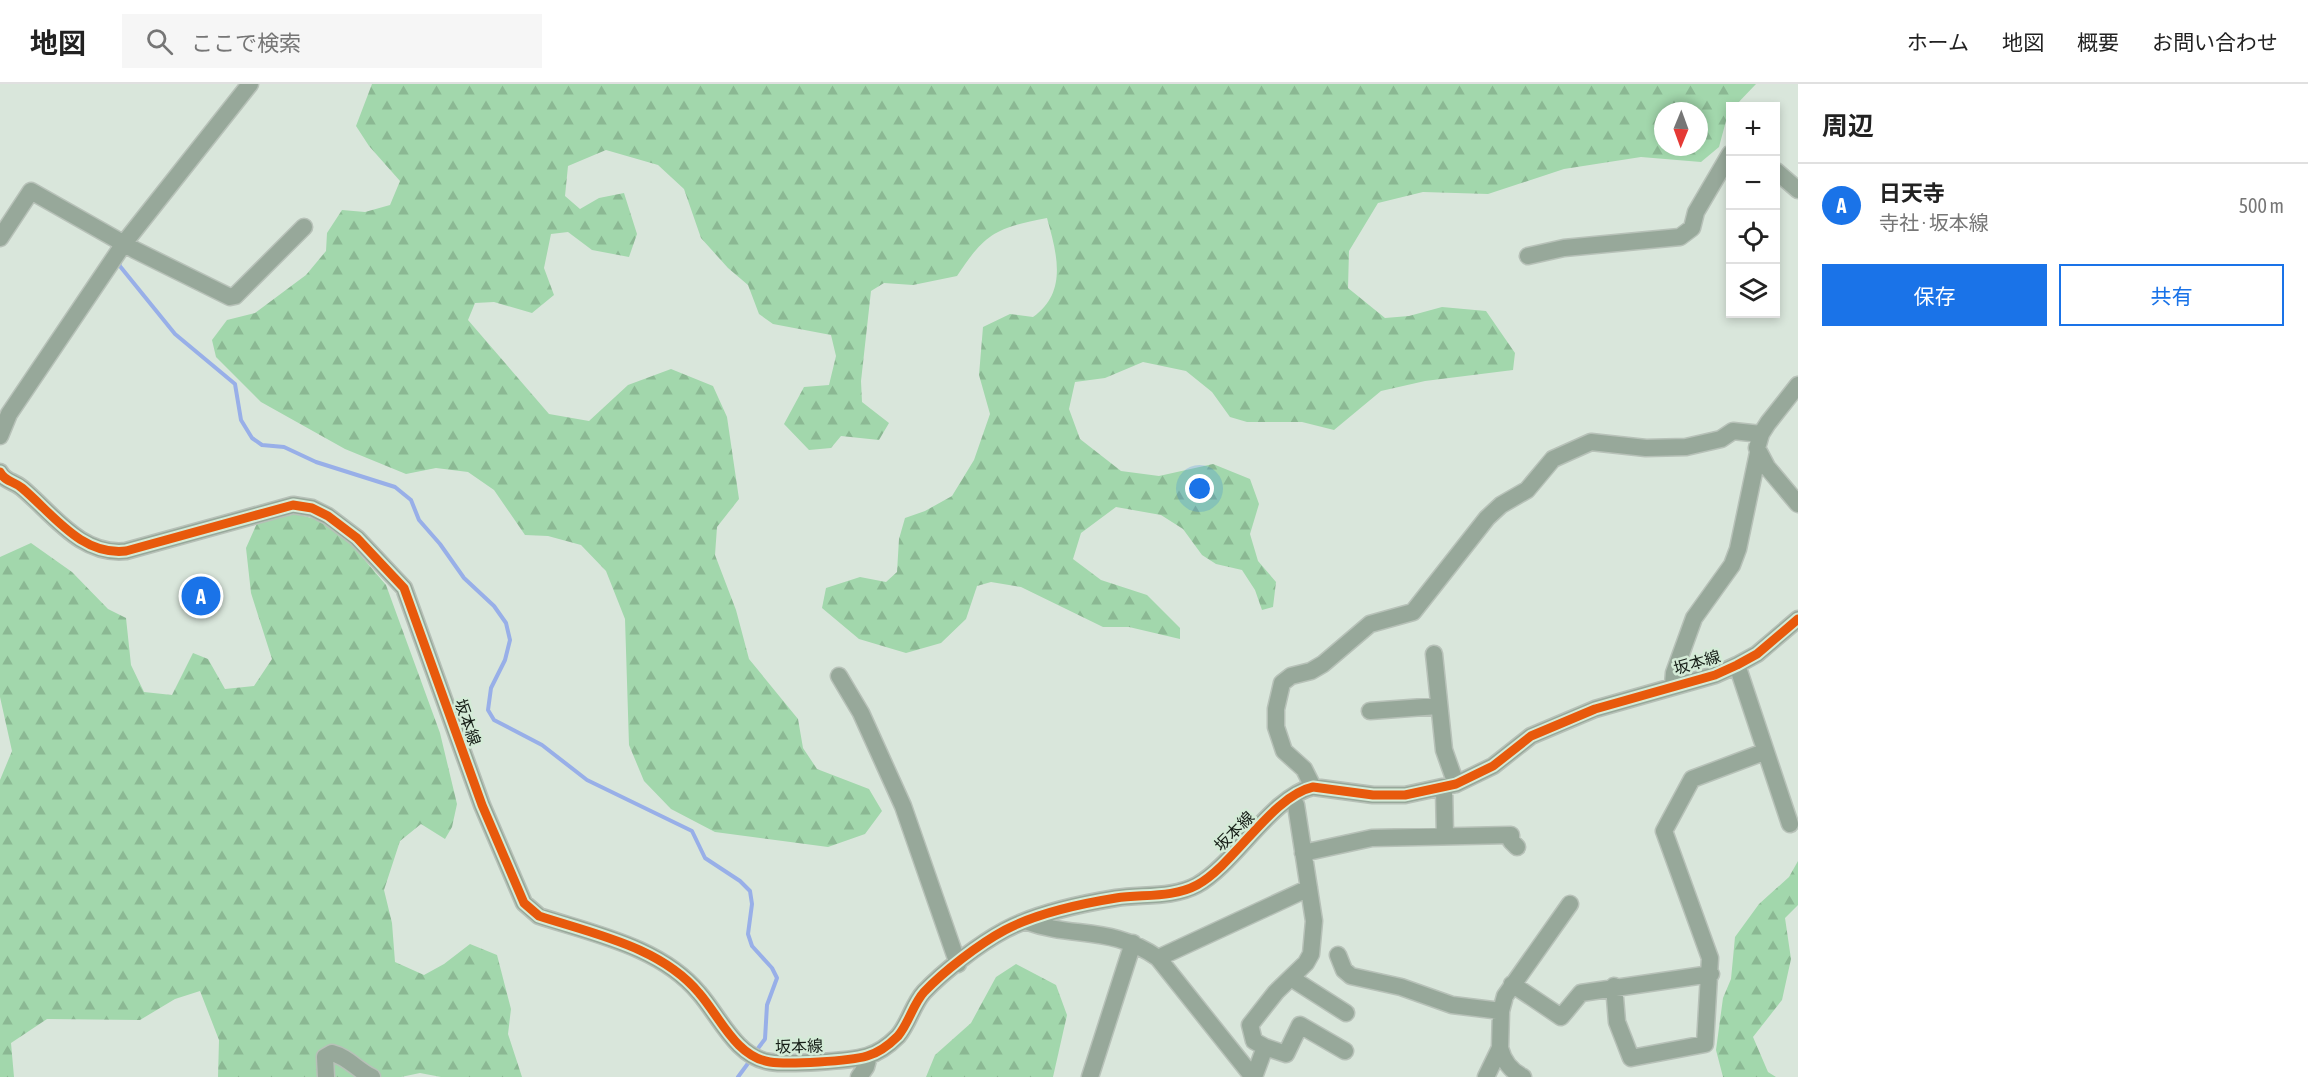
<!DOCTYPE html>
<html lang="ja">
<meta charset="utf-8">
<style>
body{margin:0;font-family:"Asap Condensed","Noto Sans JP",sans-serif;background:#f6f6f6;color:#222}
.controls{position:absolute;right:18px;top:18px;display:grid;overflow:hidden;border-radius:0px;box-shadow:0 3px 9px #0003}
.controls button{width:54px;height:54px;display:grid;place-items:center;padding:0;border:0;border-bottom:2px solid #e0e0e0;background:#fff;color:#222;font:30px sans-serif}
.compass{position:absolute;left:1654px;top:18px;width:54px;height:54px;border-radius:50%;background:#fff;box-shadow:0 3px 9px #0003;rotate:181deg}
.you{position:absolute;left:1200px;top:405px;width:21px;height:21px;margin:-15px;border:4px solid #fff;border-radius:50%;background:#1a73e8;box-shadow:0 0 0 9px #1a73e833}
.badge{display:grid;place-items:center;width:39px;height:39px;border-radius:50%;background:#1a73e8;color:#fff;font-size:20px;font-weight:700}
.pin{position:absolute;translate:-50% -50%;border:3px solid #fff;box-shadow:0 2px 6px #0006}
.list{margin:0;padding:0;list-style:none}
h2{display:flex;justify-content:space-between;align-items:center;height:78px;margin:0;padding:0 24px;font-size:26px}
h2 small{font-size:20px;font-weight:400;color:#767676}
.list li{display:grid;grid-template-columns:39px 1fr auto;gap:18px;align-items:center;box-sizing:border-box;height:84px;padding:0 24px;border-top:2px solid #e0e0e0}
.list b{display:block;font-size:22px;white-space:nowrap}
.list p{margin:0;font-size:20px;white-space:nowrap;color:#767676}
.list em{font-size:20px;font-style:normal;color:#767676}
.actions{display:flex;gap:12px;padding:18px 24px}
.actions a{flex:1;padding:14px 0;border:2px solid #1a73e8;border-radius:0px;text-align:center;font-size:21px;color:#1a73e8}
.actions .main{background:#1a73e8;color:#fff}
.icon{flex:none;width:33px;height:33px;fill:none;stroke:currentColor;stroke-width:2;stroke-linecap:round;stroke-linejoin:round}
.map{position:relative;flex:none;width:1798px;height:993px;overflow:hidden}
header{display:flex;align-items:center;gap:36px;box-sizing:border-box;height:84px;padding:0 30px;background:#fff;border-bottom:2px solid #e0e0e0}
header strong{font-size:28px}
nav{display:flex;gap:33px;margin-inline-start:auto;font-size:21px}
.search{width:420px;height:54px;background:#f6f6f6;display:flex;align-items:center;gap:15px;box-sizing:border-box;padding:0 21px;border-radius:0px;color:#767676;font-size:22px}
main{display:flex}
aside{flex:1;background:#fff}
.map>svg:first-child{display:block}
.forest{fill:url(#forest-firs);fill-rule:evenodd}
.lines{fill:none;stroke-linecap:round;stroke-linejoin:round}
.stream{stroke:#98afe8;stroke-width:4}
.minor-casing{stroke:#b7c1b8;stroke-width:19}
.minor{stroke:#97a89a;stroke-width:16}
.cycleway-casing{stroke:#d4ebd7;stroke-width:13}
.cycleway{stroke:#e8590c;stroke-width:9}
.labels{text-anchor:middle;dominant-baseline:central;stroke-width:5;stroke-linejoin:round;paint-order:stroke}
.street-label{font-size:16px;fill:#151d16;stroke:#d4ebd7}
</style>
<header>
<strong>地図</strong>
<div class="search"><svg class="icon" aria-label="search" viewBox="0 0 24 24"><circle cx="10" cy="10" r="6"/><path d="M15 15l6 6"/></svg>ここで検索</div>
<nav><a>ホーム</a><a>地図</a><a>概要</a><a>お問い合わせ</a></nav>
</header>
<main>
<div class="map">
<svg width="1798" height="993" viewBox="0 0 1798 993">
<defs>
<pattern id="forest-firs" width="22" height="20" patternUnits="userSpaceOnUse" patternTransform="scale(1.5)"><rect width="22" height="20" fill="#a2d7ac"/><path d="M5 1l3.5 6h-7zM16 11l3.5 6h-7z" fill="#8bb893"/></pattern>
</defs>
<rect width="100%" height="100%" fill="#d9e6db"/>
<!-- forest -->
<path class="forest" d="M 372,0 L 1756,0 L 1735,22 L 1730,22 L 1719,63 L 1701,78 L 1641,73 L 1564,85 L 1488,110 L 1423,108 L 1378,119 L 1349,167 L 1348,204 L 1385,234 L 1409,232 L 1442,223 L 1486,227 L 1515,269 L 1513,286 L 1425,297 L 1381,307 L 1334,346 L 1302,338 L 1247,338 L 1230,333 L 1212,308 L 1186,287 L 1143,278 L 1105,294 L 1075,298 L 1069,325 L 1080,355 L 1121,387 L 1159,392 L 1213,380 L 1250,395 L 1259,420 L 1250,450 L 1258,477 L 1276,498 L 1273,523 L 1262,526 L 1255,506 L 1242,486 L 1216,480 L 1202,471 L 1183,445 L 1161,431 L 1116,423 L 1081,449 L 1073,475 L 1101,496 L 1147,511 L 1180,544 L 1180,555 L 1129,543 L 1103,543 L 1021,503 L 991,498 L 977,502 L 966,535 L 941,559 L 906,569 L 859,555 L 822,524 L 826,504 L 860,493 L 886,498 L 897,488 L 899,455 L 905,434 L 925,427 L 952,412 L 974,376 L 990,330 L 979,291 L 983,243 L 1010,230 L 1033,233 C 1068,208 1057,170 1047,134 C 996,144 986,148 957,192 L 913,201 L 884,199 L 871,207 L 861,297 L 862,318 L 889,339 L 879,356 L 841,352 L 831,364 L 809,366 L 784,340 L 804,303 L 829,301 L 836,272 L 831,251 L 773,240 L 759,230 L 748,201 L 728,184 L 701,154 L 684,105 L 658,81 L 606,66 L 568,82 L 565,112 L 580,125 L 599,114 L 624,109 L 637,150 L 629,173 L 592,166 L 568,148 L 551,150 L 544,184 L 554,211 L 532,229 L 494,218 L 475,219 L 468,236 L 549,330 L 589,337 L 628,301 L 671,285 L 713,302 L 727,333 L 739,415 L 717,443 L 715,471 L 736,526 L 749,575 L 798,635 L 803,664 L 817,685 L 869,705 L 882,727 L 865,750 L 828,763 L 715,748 L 671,725 L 644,697 L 629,661 L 625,535 L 606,487 L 581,461 L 548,452 L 525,451 L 494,406 L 468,388 L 436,384 L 406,390 L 345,365 L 261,318 L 216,273 L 212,256 L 227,236 L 255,229 L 306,191 L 326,167 L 327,149 L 342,126 L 365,128 L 390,121 L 400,97 L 369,62 L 356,42 ZM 1663,27 L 1699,27 L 1699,63 L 1663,63 Z
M 297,430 L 322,437 L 351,460 L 386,501 L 440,649 L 457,720 L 452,743 L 445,755 L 421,740 L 400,757 L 384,806 L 392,839 L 395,878 L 424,891 L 444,880 L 470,860 L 497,871 L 511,925 L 508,950 L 522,993 L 441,993 L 420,989 L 401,993 L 218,993 L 219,956 L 200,907 L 175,915 L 140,936 L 47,935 L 11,959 L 14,993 L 0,993 L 0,696 L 12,667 L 0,613 L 0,473 L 31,459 L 72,488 L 108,525 L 126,534 L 131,581 L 144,608 L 172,611 L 193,569 L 208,575 L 225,605 L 254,602 L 272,575 L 251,509 L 246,464 L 258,437 Z
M 1798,777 L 1798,821 L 1785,834 L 1791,875 L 1782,916 L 1753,953 L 1768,988 L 1776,993 L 1723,993 L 1716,966 L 1723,914 L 1731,895 L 1735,853 L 1759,820 L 1789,793 Z
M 1016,880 L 1056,901 L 1067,931 L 1053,993 L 926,993 L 935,971 L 971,939 L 996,893 Z"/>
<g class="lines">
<!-- stream -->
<path class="stream" d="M 120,179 L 119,181 L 175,250 L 235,300 L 241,336 L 252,354 L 262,361 L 284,363 L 316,378 L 395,403 L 411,416 L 419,436 L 440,460 L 464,494 L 494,522 L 506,539 L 510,556 L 505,576 L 491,604 L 488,626 L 494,636 L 542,661 L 587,696 L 692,747 L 705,774 L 740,797 L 750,807 L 752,820 L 748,850 L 752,862 L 772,884 L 777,894 L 767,921 L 765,955 L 756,967
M 738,993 L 749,978"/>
<defs>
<path id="minor" d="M 1776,87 L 1798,106
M 0,154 L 31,107 L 135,166 L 230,213 L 235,212 L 304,143
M 1528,172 L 1564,164 L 1680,153 L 1692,144 L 1696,128 L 1730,70
M 1798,301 L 1768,339 L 1761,350 L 1757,364 L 1767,383 L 1798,420
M 0,352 L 9,330 L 125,158 L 250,0
M 0,388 C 5,398 14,397 22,404 C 53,430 81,472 126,467 L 293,421 L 312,424 L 328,432 L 357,454 L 404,504 L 482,721 L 524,819 L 539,832 C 594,850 661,863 699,909 C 720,933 736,973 770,978 C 788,981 850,977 867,972 C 878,969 890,960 898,952 C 909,939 913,920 924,908 C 944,887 979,860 1005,846 C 1037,829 1079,820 1116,814 C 1142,810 1173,814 1197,801 C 1235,780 1272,712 1313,703 L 1373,711 L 1405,711 L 1456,700 L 1493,682 L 1531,652 L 1595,625 L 1715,591 L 1737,581 L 1757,570 L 1798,535
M 1434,570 L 1444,666 L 1456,700
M 1737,581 L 1790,740
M 839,592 L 861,629 L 903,722 L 958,880
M 1673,601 L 1674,589 L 1694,534 L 1732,481 L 1738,465 L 1758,369
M 1370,627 L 1438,622
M 1313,703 L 1304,685 L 1284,667 L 1276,643 L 1276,625 L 1282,599 L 1291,592 L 1311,587 L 1323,580 L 1370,540 L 1413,528 L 1487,434 L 1501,421 L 1527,406 L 1553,375 L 1591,358 L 1646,364 L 1686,363 L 1721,355 L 1733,347 L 1761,350
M 1444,704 L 1445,752
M 1303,769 L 1372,754 L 1511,751 L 1511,757 L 1517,763
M 1025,837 C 1074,855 1111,841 1158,874 L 1253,993
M 1338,871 L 1344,886 L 1351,892 L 1401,903 L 1452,921 L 1501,927
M 1158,874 L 1309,804
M 1291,894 L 1346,929
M 1512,900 L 1561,933 L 1581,909 L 1711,890
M 1614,902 L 1617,938 L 1631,974 L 1705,960 L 1710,874 L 1664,747 L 1692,695 L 1764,668
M 1265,963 L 1286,970 L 1300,941 L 1345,967
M 1500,964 C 1503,976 1511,987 1523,993
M 326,993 L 325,973 L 332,969 C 348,973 357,986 372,993
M 859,993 L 866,983 L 869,972
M 1090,993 L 1133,859
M 1254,993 L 1265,963 L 1254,957 L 1250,941 L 1276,908 L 1306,879 L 1311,870 L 1314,837 L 1296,721 L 1291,714
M 1486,993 L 1500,964 L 1501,927 L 1505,912 L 1570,820"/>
</defs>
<!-- minor casing -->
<use href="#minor" class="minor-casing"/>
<!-- minor -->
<use href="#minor" class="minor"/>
<defs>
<path id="cycleway" d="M 0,388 C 5,398 14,397 22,404 C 53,430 81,472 126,467 L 293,421 L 312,424 L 328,432 L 357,454 L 404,504 L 482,721 L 524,819 L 539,832 C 594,850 661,863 699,909 C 720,933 736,973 770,978 C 788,981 850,977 867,972 C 878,969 890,960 898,952 C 909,939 913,920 924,908 C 944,887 979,860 1005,846 C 1037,829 1079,820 1116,814 C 1142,810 1173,814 1197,801 C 1235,780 1272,712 1313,703 L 1373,711 L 1405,711 L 1456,700 L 1493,682 L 1531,652 L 1595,625 L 1715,591 L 1737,581 L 1757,570 L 1798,535"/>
</defs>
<!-- cycleway casing -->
<use href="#cycleway" class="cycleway-casing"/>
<!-- cycleway -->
<use href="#cycleway" class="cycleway"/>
</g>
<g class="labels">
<!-- street labels -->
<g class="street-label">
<text transform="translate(1697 578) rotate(-16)">坂本線</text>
<text transform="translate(468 638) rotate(71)">坂本線</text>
<text transform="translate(1234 747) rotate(-45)">坂本線</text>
<text transform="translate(799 962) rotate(-2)">坂本線</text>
</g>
</g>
</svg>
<div class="controls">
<button>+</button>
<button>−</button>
<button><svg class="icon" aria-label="locate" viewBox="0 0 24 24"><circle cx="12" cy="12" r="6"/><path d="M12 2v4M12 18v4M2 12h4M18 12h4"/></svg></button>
<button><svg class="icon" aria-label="layers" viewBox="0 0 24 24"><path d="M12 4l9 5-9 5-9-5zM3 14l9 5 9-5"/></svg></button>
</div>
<svg class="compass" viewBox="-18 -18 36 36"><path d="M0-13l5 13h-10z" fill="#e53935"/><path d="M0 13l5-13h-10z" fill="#767676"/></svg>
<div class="you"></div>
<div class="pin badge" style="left:201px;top:512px">A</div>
</div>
<aside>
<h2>周辺<small></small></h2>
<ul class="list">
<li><span class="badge">A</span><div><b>日天寺</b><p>寺社 · 坂本線</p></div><em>500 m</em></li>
</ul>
<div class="actions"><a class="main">保存</a><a>共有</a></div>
</aside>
</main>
